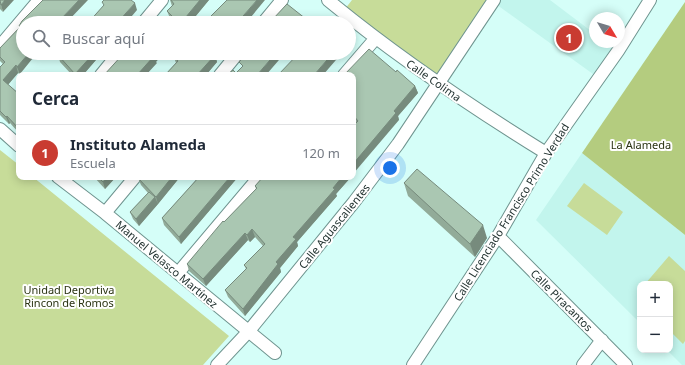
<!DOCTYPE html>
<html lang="es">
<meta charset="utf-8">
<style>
body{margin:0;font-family:"Noto Sans",sans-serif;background:#f2f2f3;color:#1f2937}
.controls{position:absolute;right:12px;bottom:12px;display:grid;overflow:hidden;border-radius:8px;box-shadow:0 2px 10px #0003}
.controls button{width:36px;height:36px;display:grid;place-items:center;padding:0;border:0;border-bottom:1px solid #e0e1e3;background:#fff;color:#1f2937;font:20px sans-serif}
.compass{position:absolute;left:589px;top:12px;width:36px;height:36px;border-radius:50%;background:#fff;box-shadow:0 2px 10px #0003;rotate:128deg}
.you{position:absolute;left:390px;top:168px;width:14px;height:14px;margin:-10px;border:3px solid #fff;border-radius:50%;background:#1a73e8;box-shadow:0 0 0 6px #1a73e833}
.badge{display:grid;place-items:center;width:26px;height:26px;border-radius:50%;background:#c93b31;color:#fff;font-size:13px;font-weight:700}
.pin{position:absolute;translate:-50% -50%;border:2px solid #fff;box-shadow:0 1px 4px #0006}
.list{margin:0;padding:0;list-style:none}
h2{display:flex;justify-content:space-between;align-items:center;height:52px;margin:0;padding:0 16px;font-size:17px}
h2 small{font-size:13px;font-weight:400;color:#747a83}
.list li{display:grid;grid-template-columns:26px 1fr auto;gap:12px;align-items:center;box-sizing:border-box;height:56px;padding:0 16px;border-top:1px solid #e0e1e3}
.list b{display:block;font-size:15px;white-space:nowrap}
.list p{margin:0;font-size:13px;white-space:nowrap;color:#747a83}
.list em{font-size:13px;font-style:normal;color:#747a83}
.icon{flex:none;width:22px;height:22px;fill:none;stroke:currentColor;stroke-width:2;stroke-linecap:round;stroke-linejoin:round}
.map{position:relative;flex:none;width:685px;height:365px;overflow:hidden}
.search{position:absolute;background:#fff;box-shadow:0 2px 10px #0003;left:16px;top:16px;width:340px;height:44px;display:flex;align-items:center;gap:10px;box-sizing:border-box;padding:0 14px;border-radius:22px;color:#747a83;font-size:15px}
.panel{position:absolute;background:#fff;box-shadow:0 2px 10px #0003;left:16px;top:72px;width:340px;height:108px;border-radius:8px}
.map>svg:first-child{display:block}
.built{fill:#c2f5ed}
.green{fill:#c7dc99}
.forest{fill:#b4cc7f}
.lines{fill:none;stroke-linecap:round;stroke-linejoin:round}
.minor-casing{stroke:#6f948f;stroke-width:14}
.minor{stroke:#fff;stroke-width:12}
.wall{fill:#92ab99}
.shaded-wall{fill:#778b7d}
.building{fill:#aac7b2;stroke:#778b7d}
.labels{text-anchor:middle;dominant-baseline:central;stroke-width:4;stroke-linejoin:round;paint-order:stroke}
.street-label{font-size:11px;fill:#223230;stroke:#fff}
.park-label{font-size:11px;fill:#2a3312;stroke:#fff}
</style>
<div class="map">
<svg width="685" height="365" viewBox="0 0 685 365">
<rect width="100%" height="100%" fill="#d5fef8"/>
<!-- built -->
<path class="built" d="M 494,0 L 550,0 L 595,34 L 595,42 L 606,42 L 618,51 L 593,74 L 493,2 Z
M 582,153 L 685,235 L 685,365 L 682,365 L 667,350 L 670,350 L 670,284 L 640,284 L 640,323 L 536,220 Z"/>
<!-- green -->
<path class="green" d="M 352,0 L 494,0 L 437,83 L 345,9 Z
M 0,150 L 19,165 L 19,177 L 33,177 L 229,336 L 203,365 L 0,365 Z
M 584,183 L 623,212 L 607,235 L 567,206 Z
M 669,256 L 685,271 L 685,341 L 683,344 L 670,331 L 670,284 L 645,284 Z"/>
<!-- forest -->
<path class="forest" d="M 685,2 L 685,235 L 582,153 Z"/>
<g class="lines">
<defs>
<path id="minor" d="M 328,0 C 397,57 470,106 546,153
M 143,23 L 162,0
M 263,23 L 282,0
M 0,46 L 39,0
M 101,75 L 119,53
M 220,75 L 238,53
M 344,75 L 375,39
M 0,129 L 19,146
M 58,177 L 105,213 L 275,353
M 105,213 L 135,177
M 498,236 L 626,365
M 178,273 L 259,177
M 217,365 L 248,332 L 354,202 L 398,144 L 494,0
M 413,365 L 498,236 L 546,153 L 618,51 L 650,0
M 583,365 L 602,340"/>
</defs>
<!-- minor casing -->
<use href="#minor" class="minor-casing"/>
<!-- minor -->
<use href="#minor" class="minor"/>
</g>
<!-- wall -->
<path class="wall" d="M 0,0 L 3,12 L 0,9 Z
M 43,0 L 66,23 L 23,23 L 20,74 L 18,73 L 8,85 L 19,94 L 19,133 L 10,123 L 9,124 L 0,115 L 0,67 L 3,64 L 0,61 L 0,48 L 19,28 L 19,26 Z
M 170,0 L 209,0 L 190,23 L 175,23 L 170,18 L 167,11 L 172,6 Z
M 60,53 L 102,53 L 83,75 L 72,75 L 60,62 L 58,55 Z
M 173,55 L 215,55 L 217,62 L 206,75 L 165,75 L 176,63 Z
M 396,72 L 415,86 L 418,93 L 398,116 L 399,120 L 356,123 L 353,119 L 353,75 Z
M 94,177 L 116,177 L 105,189 Z
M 180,177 L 158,204 L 157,202 L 158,204 L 139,226 L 133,219 L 130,212 L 148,193 L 141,185 L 138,178 Z
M 199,177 L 238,177 L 181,244 L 164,225 L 162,218 Z
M 263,177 L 351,177 L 336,194 L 337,196 L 297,242 L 298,246 L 280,268 L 281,272 L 245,316 L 228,297 L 225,290 L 246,269 L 244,265 L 263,246 L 255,237 L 250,242 L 248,240 L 206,286 L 189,271 L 187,264 L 224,222 L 256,189 L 255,186 Z
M 404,183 L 487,238 L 475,257 L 408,196 Z"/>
<!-- shaded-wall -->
<path class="shaded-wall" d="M 5,0 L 14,0 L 3,12 L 1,5 Z
M 79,0 L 88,0 L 66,23 L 63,23 L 61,19 Z
M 200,0 L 209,0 L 190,23 L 181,23 Z
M 257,0 L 265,0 L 246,23 L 237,23 Z
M 135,3 L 137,10 L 126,23 L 117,23 Z
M 59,17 L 62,23 L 54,23 Z
M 306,19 L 307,23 L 303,23 Z
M 351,33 L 354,40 L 349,46 L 349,36 Z
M 29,53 L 37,53 L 20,74 L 17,67 Z
M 94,53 L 102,53 L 83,75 L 75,75 L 75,74 Z
M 155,53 L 164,53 L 156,62 L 157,63 L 146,75 L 137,75 Z
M 276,53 L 285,53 L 266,75 L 257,75 Z
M 333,53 L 342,53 L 323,75 L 314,75 Z
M 215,55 L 217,62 L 206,75 L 197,75 Z
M 16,65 L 18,73 L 5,88 L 3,80 Z
M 415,86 L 418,93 L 398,116 L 399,120 L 353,174 L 353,164 L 394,111 Z
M 7,116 L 10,123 L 9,124 L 6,117 Z
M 107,177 L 116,177 L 105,189 L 103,182 Z
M 172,177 L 180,177 L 158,204 L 156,197 Z
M 230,177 L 238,177 L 181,244 L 179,237 Z
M 342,177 L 351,177 L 336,194 L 337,196 L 297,242 L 298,246 L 280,268 L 281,272 L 245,316 L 243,309 L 293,237 Z
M 155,197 L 158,204 L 139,226 L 136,219 Z
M 483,225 L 487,238 L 475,257 L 470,244 Z
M 252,229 L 255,237 L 250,242 L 247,235 Z
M 245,233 L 248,240 L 206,286 L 203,279 Z"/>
<!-- building -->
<path class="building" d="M 0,0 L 5,0 L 1,5 Z
M 43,0 L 79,0 L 61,19 L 59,17 L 54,23 L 23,23 L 23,53 L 29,53 L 17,67 L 16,65 L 3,80 L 19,94 L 19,129 L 7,116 L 6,117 L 0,111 L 0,67 L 5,62 L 0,57 L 0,48 L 20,27 L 19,26 L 22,21 Z
M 104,0 L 131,0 L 135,3 L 117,23 L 88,23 L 104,5 L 102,2 Z
M 171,0 L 200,0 L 181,23 L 179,23 L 167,11 L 174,4 Z
M 227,0 L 257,0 L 237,23 L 204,23 Z
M 287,4 L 306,19 L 303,23 L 274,23 L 272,20 Z
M 333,18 L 339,23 L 327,23 Z
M 158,20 L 161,23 L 156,23 Z
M 369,49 L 396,72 L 397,70 L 415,86 L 394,111 L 396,113 L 353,164 L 353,126 L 358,121 L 353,115 L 353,75 L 344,75 Z
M 60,53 L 94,53 L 75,74 L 58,55 Z
M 124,53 L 155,53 L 153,55 L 154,56 L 137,75 L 104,75 Z
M 176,53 L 213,53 L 215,55 L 197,75 L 165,75 L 178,61 L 173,55 Z
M 247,53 L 276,53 L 257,75 L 227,75 L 233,70 L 236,73 L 243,66 L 239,62 Z
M 299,53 L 333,53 L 314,75 L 278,75 Z
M 417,169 L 483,225 L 470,244 L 404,183 Z
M 98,177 L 107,177 L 103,182 Z
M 139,177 L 172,177 L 156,197 L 138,178 Z
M 199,177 L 230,177 L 179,237 L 162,218 Z
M 263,177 L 342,177 L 333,188 L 335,189 L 293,237 L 296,239 L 276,262 L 278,264 L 243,309 L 225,290 L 247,268 L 244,265 L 265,244 L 252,229 L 247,235 L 245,233 L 203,279 L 187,264 L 223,221 L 224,222 L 257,188 L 255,186 Z
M 149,192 L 155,197 L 136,219 L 130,212 Z"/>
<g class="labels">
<!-- street labels -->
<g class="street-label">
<text transform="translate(434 80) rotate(35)">Calle Colima</text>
<text transform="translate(511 212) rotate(-58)">Calle Licenciado Francisco Primo Verdad</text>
<text transform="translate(334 226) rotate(-51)">Calle Aguascalientes</text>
<text transform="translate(167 264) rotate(40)">Manuel Velasco Martínez</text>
<text transform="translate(562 300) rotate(45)">Calle Piracantos</text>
</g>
<!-- park labels -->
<g class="park-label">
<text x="641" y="144">La Alameda</text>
<text x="69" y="289">Unidad Deportiva<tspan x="69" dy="13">Rincon de Romos</tspan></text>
</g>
</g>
</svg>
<div class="controls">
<button>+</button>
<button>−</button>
</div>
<svg class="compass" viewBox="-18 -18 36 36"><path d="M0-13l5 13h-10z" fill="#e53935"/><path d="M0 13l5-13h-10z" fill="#747a83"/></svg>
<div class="you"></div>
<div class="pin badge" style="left:569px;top:38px">1</div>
<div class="search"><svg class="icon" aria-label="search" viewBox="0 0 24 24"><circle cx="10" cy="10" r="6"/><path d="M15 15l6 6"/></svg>Buscar aquí</div>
<section class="panel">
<h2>Cerca<small></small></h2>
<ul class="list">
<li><span class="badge">1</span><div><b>Instituto Alameda</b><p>Escuela</p></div><em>120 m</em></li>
</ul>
</section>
</div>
